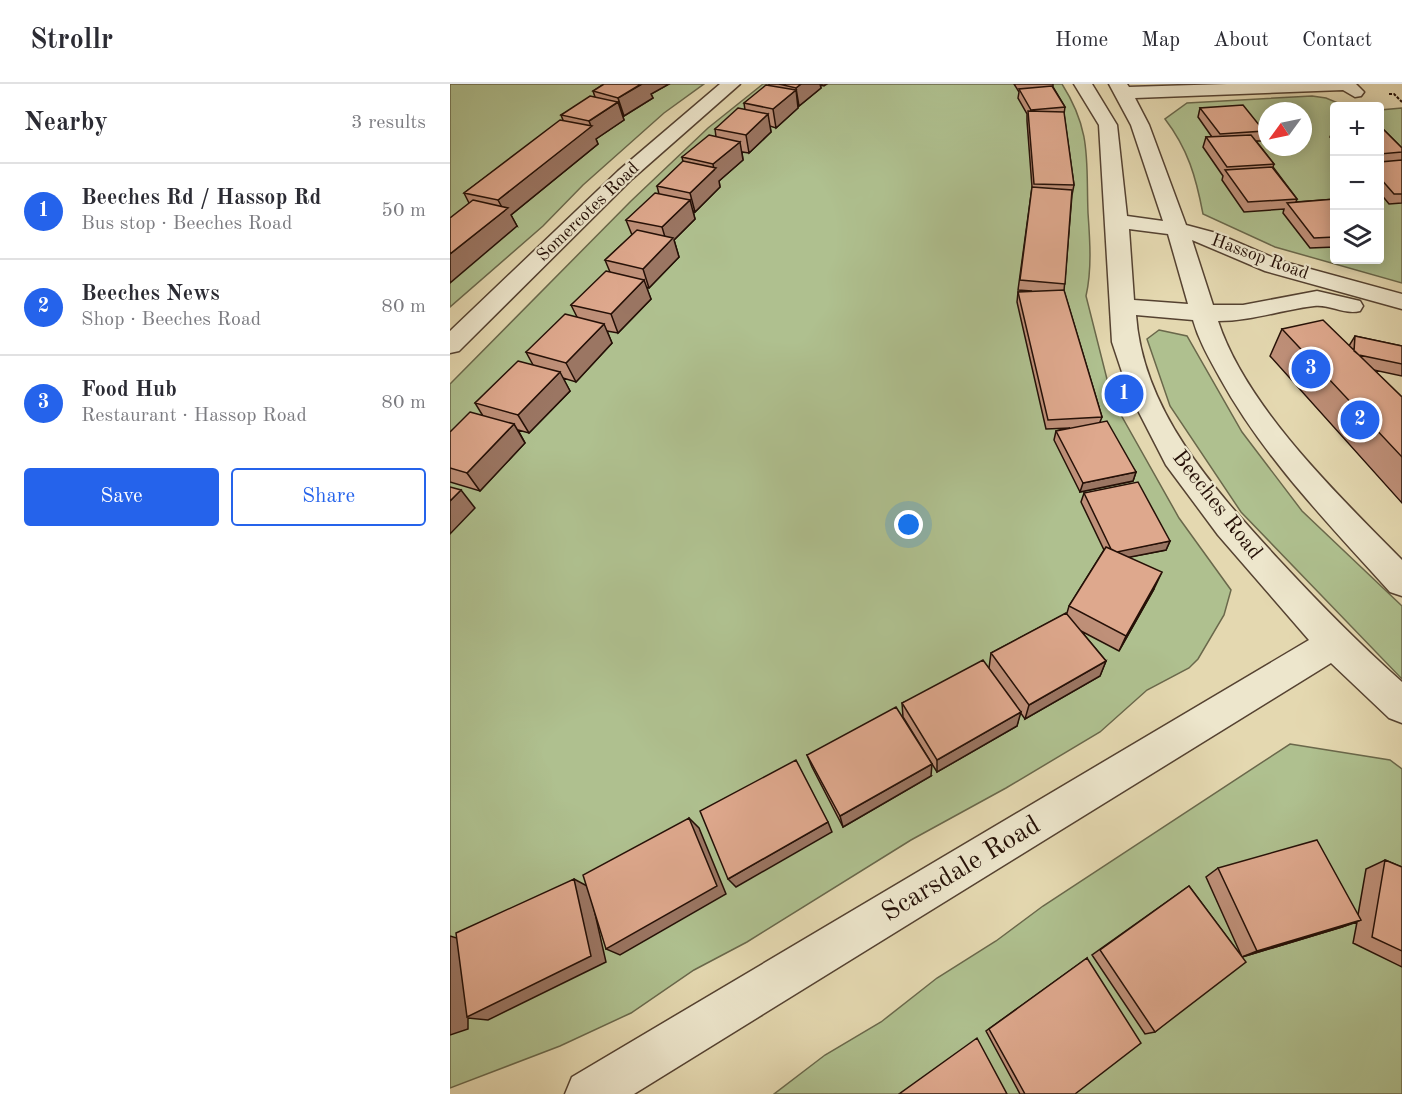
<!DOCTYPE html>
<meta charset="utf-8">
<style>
body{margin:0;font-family:"Old Standard TT",serif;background:#f7f7f7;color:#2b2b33}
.controls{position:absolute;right:18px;top:18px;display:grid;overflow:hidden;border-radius:6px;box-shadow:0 3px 15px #0003}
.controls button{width:54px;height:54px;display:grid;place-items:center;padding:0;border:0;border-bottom:2px solid #e1e1e2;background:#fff;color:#2b2b33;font:30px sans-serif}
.compass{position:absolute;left:808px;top:18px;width:54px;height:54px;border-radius:50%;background:#fff;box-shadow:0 3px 15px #0003;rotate:237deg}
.you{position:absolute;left:459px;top:441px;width:21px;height:21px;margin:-15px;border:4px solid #fff;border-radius:50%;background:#1a73e8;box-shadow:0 0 0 9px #1a73e833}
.badge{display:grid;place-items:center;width:39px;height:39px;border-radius:50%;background:#2563eb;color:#fff;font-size:20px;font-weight:700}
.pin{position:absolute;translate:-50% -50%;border:3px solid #fff;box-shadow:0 2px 6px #0006}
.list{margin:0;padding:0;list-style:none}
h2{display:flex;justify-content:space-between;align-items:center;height:78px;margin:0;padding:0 24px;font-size:26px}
h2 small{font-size:20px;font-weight:400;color:#7c7c81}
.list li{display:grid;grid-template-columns:39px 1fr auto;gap:18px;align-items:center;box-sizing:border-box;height:96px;padding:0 24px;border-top:2px solid #e1e1e2}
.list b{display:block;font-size:22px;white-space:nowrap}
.list p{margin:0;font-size:20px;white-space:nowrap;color:#7c7c81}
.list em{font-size:20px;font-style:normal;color:#7c7c81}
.actions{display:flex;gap:12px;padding:18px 24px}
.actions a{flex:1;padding:14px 0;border:2px solid #2563eb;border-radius:6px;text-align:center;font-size:21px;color:#2563eb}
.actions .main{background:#2563eb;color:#fff}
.icon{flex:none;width:33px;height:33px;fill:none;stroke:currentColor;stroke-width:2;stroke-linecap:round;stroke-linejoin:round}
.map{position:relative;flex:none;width:952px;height:1010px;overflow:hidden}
header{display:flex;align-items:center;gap:36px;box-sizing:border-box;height:84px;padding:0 30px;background:#fff;border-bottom:2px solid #e1e1e2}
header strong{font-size:28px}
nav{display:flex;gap:33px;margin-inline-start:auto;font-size:21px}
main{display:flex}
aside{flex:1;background:#fff}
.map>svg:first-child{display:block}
.green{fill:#afc08f;stroke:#6a684b;stroke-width:1.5;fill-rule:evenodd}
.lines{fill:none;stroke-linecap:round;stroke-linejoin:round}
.minor-casing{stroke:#554231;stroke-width:3}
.path{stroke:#251007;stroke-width:2;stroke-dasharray:3 1.5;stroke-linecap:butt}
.minor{fill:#ede6cc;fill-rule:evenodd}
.wall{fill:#bf9079;stroke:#251007;stroke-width:1.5}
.shaded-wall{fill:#9b7663;stroke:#251007;stroke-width:1.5}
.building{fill:#dea88d;stroke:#251007;stroke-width:1.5}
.labels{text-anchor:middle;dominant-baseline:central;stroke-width:4.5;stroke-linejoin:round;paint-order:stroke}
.far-street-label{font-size:18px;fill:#251007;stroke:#ede6cc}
.street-label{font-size:22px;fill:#251007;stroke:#ede6cc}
.near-street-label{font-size:27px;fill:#251007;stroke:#ede6cc}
</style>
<header>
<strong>Strollr</strong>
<nav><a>Home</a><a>Map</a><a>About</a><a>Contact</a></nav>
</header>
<main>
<aside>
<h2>Nearby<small>3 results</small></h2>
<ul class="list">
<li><span class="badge">1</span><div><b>Beeches Rd / Hassop Rd</b><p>Bus stop · Beeches Road</p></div><em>50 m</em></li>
<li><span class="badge">2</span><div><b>Beeches News</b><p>Shop · Beeches Road</p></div><em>80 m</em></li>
<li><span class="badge">3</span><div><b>Food Hub</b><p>Restaurant · Hassop Road</p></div><em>80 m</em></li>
</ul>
<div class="actions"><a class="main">Save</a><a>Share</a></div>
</aside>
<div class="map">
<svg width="952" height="1010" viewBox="0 0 952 1010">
<rect width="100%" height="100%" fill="#e4d8b0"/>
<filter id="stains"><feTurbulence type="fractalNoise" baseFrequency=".00333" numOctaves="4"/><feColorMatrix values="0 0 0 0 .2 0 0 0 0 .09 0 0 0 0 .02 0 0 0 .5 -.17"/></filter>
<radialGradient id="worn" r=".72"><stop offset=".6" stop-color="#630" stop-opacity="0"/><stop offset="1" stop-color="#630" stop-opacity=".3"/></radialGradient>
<!-- green -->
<path class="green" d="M 0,0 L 254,0 L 214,29 L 133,101 L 93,142 L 0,223 Z
M 313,0 L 612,0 C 642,47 636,77 638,129 C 640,157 642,185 636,212 L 662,315 L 729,434 L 781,506 L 774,531 L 748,575 L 739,584 L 697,606 L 650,648 L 556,704 L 461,756 L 297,858 L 244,886 L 181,929 L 110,962 L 0,1004 L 0,300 L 181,117 L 258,44 Z
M 862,12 L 876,14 L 895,22 L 884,22 L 884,176 L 930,176 L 930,26 L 952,24 L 952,199 L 825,163 L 753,130 C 746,93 738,65 715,35 L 737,19 ZM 817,27 L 853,27 L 853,63 L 817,63 Z
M 709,246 L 737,252 L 792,348 L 852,427 L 952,522 L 952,595 L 791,428 L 720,322 L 697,255 Z
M 840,660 L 940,676 L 952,685 L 952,1010 L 324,1010 L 375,971 L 431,938 L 487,894 L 546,857 L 593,822 Z"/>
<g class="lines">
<defs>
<path id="minor" d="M 270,0 L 290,0 L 182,95 L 9,267 L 0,269 L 0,247 L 168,87 Z
M 624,0 L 642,0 L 667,41 L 677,132 L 713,137 L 681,41 L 659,0 L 677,0 L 679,3 L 777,0 L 906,0 L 914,8 L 911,12 L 905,13 L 893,6 L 685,14 L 699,41 L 736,141 L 766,149 L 831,177 L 952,210 L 952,225 L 815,187 L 742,156 L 763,221 L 793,221 L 867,207 L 910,217 L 913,222 L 910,227 C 894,231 880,220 864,222 C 831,226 801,237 768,237 C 796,323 889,412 952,476 L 952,512 L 940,508 C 879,440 814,374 770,294 C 759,274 749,257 743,236 L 686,231 C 693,329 766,407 829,476 C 869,519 908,559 952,598 L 952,639 L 939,634 L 881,579 L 184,1010 L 115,1010 L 122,993 L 859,556 L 768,451 L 716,381 L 679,309 L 662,258 L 649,41 ZM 679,145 L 718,150 L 738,220 L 684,216 Z"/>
</defs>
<!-- minor casing -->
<use href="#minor" class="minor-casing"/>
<!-- path -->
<path class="path" d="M 939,10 L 944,10 L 952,18"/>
<!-- minor -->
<use href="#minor" class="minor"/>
</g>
<!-- wall -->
<path class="wall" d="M 154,0 L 219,0 L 201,10 L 203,14 L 174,32 L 172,31 L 174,36 L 146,55 L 148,60 L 61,131 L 67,142 L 19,119 L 14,109 L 113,36 L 111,31 L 145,13 L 143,7 Z
M 319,0 L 377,0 L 374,2 L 370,1 L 371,4 L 349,22 L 348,21 L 348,24 L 326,44 L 320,42 L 321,48 L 299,69 L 292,68 L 293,76 L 269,97 L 270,103 L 245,128 L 243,127 L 245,135 L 224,156 L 229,173 L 199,204 L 196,203 L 201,215 L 168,249 L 157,247 L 162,259 L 126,298 L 113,294 L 120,307 L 79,349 L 68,346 L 75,359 L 30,407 L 0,398 L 0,348 L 33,332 L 25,319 L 83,281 L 76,268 L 127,233 L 121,221 L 160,188 L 155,176 L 182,151 L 176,136 L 209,110 L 207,102 L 233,78 L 232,73 L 266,53 L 265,45 L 295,26 L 294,19 L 319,1 Z
M 564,0 L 603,0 L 603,3 L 615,23 L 614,30 L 624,101 L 622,111 L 614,207 L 652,333 L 650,338 L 686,388 L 683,397 L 630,408 L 604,356 L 606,347 L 620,344 L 596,345 L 567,218 L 568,208 L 582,207 L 568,206 L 582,103 L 577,37 L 577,30 L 568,14 L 569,8 Z
M 750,24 L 814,47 L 811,57 L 806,57 L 824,80 L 823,83 L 847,115 L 846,118 L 885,115 L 885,163 L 860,164 L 833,129 L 834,125 L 794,128 L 772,96 L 773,92 L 753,63 L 756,53 L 762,53 L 748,33 Z
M 930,42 L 952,64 L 952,119 L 939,120 L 930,109 Z
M 884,43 L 885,43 L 885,58 L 880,53 Z
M 832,245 L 899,262 L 905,252 L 952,262 L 952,292 L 924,286 L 952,313 L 952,419 L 820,272 Z
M 634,409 L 720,457 L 716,466 L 679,473 L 704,505 L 669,567 L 631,547 L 656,577 L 650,592 L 575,635 L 570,628 L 567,642 L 487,688 L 453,633 L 452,619 L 539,584 L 541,569 L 617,529 L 619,522 L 654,466 L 631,418 Z
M 357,671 L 481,692 L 393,743 L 362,683 Z
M 935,776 L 952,783 L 952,883 L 903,859 L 907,838 L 892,843 L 792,873 L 705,948 L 695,950 L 642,871 L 739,802 L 792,873 L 756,793 L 768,784 L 908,831 L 916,785 Z
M 637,874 L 625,1010 L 570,1010 L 536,947 Z"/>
<!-- shaded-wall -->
<path class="shaded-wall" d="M 192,0 L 219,0 L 201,10 L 203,14 L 174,32 L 168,14 Z
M 351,0 L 370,0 L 371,4 L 349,22 L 346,4 Z
M 346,6 L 348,24 L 326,44 L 323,25 Z
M 168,18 L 174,36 L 146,55 L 148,60 L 61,131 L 67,142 L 0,199 L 0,170 L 54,127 L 48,116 L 141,42 L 139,37 Z
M 318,30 L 321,48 L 299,69 L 296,51 Z
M 290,58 L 293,76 L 269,97 L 270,103 L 245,128 L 240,109 L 264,86 L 263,80 Z
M 240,116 L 245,135 L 224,156 L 229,173 L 199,204 L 193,185 L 217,160 L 212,143 Z
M 194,196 L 201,215 L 168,249 L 161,230 Z
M 154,240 L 162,259 L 126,298 L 116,279 Z
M 110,288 L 120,307 L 79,349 L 68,331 Z
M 64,340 L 75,359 L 30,407 L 17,389 Z
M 686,388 L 683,397 L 630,408 L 633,399 Z
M 11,406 L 25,424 L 0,450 L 0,417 Z
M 720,457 L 716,466 L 660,477 L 663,468 Z
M 712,488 L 704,505 L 669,567 L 676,552 Z
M 656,577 L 650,592 L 575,635 L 579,621 Z
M 571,628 L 567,642 L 487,688 L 487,676 Z
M 482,680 L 481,692 L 393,743 L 390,732 Z
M 239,734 L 249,744 L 276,810 L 170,871 L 156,865 Z
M 378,738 L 382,748 L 286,803 L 278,795 Z
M 124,795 L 139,803 L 156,878 L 38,936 L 18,934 L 18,945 L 0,951 L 0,852 L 20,858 Z
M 911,836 L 892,843 L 792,873 L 807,867 Z"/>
<!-- building -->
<path class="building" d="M 154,0 L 191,0 L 168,14 L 143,7 Z
M 329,0 L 351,0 L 346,4 Z
M 316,1 L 346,6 L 323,25 L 294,19 Z
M 602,2 L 615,23 L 581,26 L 569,5 Z
M 140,12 L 168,18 L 139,37 L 111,31 Z
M 793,21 L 814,47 L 770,50 L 750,24 Z
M 288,24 L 318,30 L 296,51 L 265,45 Z
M 578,27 L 614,28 L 624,101 L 584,100 Z
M 110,36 L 142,42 L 48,116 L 14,109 Z
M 930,42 L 952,64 L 952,68 L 930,70 Z
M 259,51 L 290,58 L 263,80 L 232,73 Z
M 801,51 L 824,80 L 777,83 L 756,53 Z
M 952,76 L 952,110 L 944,110 L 930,94 L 930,78 Z
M 233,77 L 266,84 L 240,109 L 207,102 Z
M 822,83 L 847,115 L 798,118 L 775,86 Z
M 582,103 L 622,106 L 615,200 L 570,196 Z
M 205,109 L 240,116 L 212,143 L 176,136 Z
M 885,115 L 885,153 L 864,154 L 837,119 Z
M 23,116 L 58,124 L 0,170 L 0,134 Z
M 187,146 L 223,154 L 193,185 L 155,176 Z
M 156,187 L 194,196 L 161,230 L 121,221 Z
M 614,206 L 652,333 L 598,336 L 568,208 Z
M 115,230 L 154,240 L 116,279 L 76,268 Z
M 873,236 L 952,313 L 952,373 L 832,245 Z
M 905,252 L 952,262 L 952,280 L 909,271 L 904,267 Z
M 68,277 L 110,288 L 68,331 L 25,319 Z
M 20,328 L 64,340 L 17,389 L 0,384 L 0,348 Z
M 657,337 L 686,388 L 633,399 L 606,347 Z
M 688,398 L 720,457 L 667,468 L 661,465 L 634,409 Z
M 0,403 L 11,406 L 0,417 Z
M 656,463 L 712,488 L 676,552 L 619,522 Z
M 616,529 L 656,577 L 579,621 L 541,569 Z
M 533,576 L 571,628 L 487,676 L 452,619 Z
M 446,623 L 482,680 L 390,732 L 357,671 Z
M 346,676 L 378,738 L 278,795 L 250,727 Z
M 239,734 L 267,802 L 156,865 L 133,791 Z
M 867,756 L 911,836 L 807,867 L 768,784 Z
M 935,776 L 952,783 L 952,867 L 922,853 Z
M 124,795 L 141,872 L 17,933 L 6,849 Z
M 739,802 L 796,878 L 705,948 L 650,866 Z
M 637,874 L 691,959 L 625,1010 L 575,1010 L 539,945 Z
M 527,954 L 557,1010 L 449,1010 Z"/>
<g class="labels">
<!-- far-street labels -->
<g class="far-street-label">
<text transform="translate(138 128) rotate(-44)">Somercotes Road</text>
<text transform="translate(810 173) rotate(20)">Hassop Road</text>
</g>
<!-- street labels -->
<g class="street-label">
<text transform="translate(767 421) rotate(52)">Beeches Road</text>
</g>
<!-- near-street labels -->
<g class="near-street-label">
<text transform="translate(511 785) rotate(-31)">Scarsdale Road</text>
</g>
</g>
<rect width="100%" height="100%" filter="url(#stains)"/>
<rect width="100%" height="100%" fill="url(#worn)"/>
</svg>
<div class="controls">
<button>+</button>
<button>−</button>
<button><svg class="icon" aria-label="layers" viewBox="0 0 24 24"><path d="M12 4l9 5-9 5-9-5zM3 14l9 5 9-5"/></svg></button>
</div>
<svg class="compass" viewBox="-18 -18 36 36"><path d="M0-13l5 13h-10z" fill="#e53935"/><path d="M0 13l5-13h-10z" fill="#7c7c81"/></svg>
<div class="you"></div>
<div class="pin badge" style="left:674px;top:310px">1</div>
<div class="pin badge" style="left:910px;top:336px">2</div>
<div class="pin badge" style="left:861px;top:285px">3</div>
</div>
</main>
